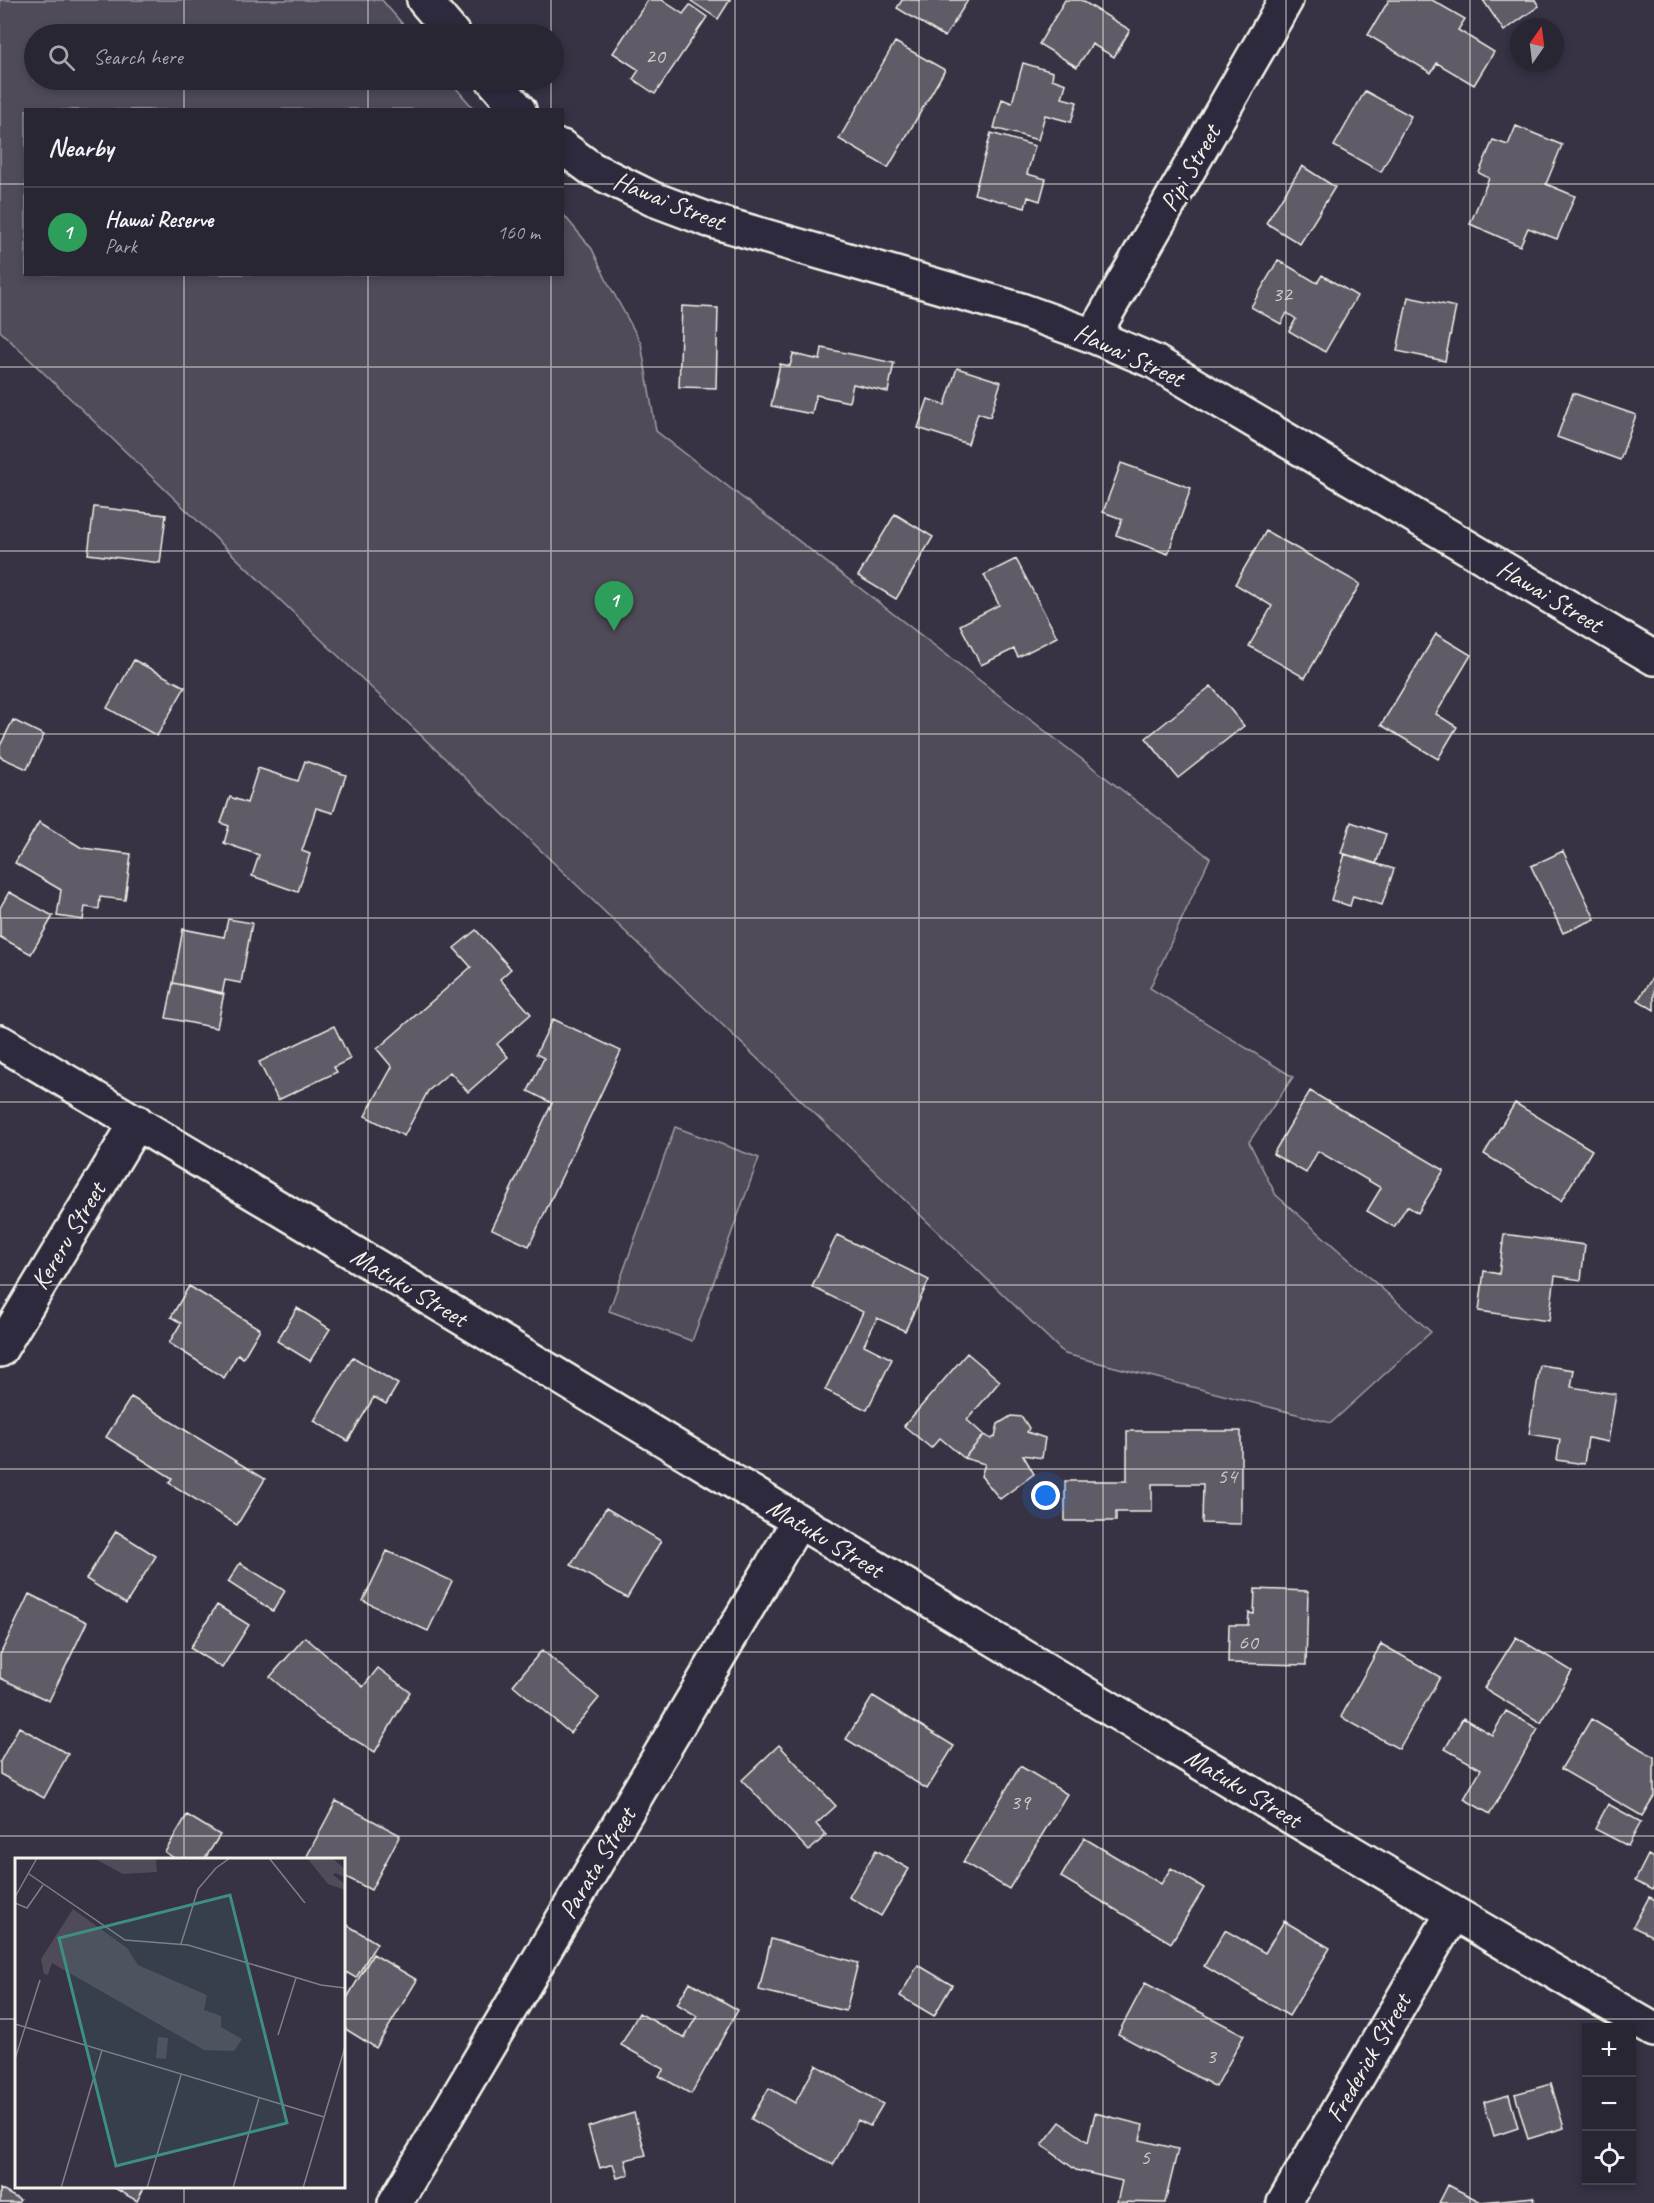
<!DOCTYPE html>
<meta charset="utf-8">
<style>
body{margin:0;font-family:Caveat,sans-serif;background:#35323f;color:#f1f3f6}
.controls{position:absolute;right:18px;bottom:18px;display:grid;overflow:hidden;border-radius:0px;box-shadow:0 3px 9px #0003}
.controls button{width:54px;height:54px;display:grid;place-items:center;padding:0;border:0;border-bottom:2px solid #45434e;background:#292633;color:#f1f3f6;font:30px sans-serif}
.compass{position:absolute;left:1510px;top:18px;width:54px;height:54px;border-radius:50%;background:#292633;box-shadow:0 3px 9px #0003;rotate:14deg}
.you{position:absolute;left:1046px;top:1496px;width:21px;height:21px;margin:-15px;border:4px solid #fff;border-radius:50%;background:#1a73e8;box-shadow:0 0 0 9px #1a73e833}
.badge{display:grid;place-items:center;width:39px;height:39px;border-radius:50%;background:#ff9aa2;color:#fff;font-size:20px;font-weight:700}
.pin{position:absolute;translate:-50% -50px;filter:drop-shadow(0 2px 3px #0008)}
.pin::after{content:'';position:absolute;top:32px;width:21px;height:18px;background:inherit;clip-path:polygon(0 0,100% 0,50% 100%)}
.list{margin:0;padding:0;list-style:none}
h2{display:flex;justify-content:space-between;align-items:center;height:78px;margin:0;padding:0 24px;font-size:26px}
h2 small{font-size:20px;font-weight:400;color:#a5a5ac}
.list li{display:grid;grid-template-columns:39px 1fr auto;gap:18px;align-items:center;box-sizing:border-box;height:90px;padding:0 24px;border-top:2px solid #45434e}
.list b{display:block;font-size:22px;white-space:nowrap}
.list p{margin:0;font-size:20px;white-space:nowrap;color:#a5a5ac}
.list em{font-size:20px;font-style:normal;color:#a5a5ac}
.icon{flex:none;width:33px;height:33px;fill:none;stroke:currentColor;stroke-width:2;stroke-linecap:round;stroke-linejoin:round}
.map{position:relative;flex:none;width:1654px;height:2203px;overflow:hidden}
.search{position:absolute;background:#292633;box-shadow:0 3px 9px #0003;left:24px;top:24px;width:540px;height:66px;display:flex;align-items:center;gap:15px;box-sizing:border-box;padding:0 21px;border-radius:33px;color:#a5a5ac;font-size:22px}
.panel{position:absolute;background:#292633;box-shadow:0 3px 9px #0003;left:24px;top:108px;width:540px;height:168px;border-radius:0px}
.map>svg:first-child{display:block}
.park{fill:#504b59;stroke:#a29ea0;stroke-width:1.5}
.building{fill:#5f5c67;stroke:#f4f1e8;stroke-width:1.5}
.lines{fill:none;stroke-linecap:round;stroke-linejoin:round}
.minor-casing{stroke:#f4f1e8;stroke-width:38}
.minor{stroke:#2f2a3d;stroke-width:33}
.grid{fill:none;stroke:#f4f1e8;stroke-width:1.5;stroke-opacity:0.55}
.labels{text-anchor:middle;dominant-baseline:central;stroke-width:4.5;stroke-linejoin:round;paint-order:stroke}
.number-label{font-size:22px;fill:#cfccc8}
.street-label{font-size:26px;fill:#f4f1e8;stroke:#2f2a3d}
.inset-road{fill:none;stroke:#837e86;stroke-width:1.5}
.view{fill:#3d8f86;fill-opacity:0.15;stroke:#3d8f86;stroke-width:3}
.inset-edge{fill:none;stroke:#f4f1e8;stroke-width:3}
</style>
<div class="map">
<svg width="1654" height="2203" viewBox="0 0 1654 2203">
<rect width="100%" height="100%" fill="#373244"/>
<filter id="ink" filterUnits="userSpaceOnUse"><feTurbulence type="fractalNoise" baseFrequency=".0167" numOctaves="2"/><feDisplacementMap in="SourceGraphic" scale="12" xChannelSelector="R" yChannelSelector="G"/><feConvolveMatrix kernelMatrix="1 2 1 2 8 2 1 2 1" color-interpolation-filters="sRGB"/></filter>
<g filter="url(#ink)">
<!-- park -->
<path class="park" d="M 0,0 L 382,0 L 411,34 L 34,34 L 34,80 L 449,80 L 474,109 L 26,110 L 26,274 L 562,274 L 563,214 L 592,249 L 607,281 L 641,343 L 656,431 L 1210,858 L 1150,988 L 1293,1077 L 1249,1142 L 1276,1195 L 1431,1332 L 1331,1423 L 1065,1354 L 0,331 Z
M 675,1127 L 759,1158 L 692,1341 L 609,1311 Z"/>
<!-- building -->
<path class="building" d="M 648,0 L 662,0 L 683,14 L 690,5 L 707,17 L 655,94 L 633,79 L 639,70 L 613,53 Z
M 692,0 L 730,0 L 718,19 L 691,1 Z
M 902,0 L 968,0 L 945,37 L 897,8 Z
M 1065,0 L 1081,0 L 1130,30 L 1114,57 L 1092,44 L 1077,67 L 1039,44 Z
M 1389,0 L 1432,0 L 1465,19 L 1458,30 L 1494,52 L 1474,85 L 1437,63 L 1431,73 L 1368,35 Z
M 1483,0 L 1535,0 L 1539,6 L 1504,31 Z
M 895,42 L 945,70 L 888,168 L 839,139 Z
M 1023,63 L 1053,72 L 1052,79 L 1066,84 L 1062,98 L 1077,102 L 1071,122 L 1045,115 L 1038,140 L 994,128 L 1002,99 L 1012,103 Z
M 1365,91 L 1411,116 L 1381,172 L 1334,146 Z
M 1516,126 L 1562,145 L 1546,184 L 1575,196 L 1557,239 L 1528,228 L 1520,246 L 1470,224 L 1489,178 L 1479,173 L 1493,140 L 1508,145 Z
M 991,133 L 1035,146 L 1027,174 L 1046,179 L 1040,201 L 1028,197 L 1025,208 L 974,194 Z
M 1302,166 L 1335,187 L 1300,244 L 1266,223 Z
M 1278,260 L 1317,283 L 1322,275 L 1357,296 L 1325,352 L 1289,331 L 1296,319 L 1287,313 L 1281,324 L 1251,307 Z
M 1408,297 L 1456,307 L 1445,361 L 1397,351 Z
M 682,306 L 718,308 L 716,388 L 679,387 Z
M 822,348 L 894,363 L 888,392 L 853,384 L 849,402 L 816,395 L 812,414 L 771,406 L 780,364 L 790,366 L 793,354 L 820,360 Z
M 957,368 L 1001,382 L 990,417 L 978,413 L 968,444 L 918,428 L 928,399 L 945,405 Z
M 1573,393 L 1636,415 L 1620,460 L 1557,437 Z
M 1121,463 L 1191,488 L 1168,554 L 1116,535 L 1122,519 L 1103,512 Z
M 94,507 L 166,515 L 160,563 L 88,554 Z
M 895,514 L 933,537 L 896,599 L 858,576 Z
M 1266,531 L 1360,584 L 1305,678 L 1249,646 L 1272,606 L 1235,584 Z
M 1016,559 L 1057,637 L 1018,657 L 1014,649 L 981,665 L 960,625 L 999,605 L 984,575 Z
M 1436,634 L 1471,655 L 1436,714 L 1457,727 L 1438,759 L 1381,725 Z
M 134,660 L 185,687 L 157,736 L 107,708 Z
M 1211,686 L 1244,726 L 1178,778 L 1146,738 Z
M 13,720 L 44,735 L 27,769 L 0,757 L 0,746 Z
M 305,761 L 346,775 L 333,813 L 316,808 L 302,851 L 310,854 L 298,892 L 252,876 L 259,855 L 224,843 L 229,826 L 221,823 L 230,797 L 247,803 L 258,768 L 298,781 Z
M 39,822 L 82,848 L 131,854 L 125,900 L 100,897 L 99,909 L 85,907 L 83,920 L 57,916 L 61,890 L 15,863 Z
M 1351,822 L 1386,834 L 1376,864 L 1341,853 Z
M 1563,851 L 1595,919 L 1563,933 L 1531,866 Z
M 1345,854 L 1394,869 L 1382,905 L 1353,896 L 1350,906 L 1331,900 Z
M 9,892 L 53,916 L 31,954 L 0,937 L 0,908 Z
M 228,919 L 252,923 L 241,983 L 225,980 L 222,994 L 173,983 L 183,929 L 224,937 Z
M 476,930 L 511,969 L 500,979 L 531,1014 L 497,1044 L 508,1057 L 468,1092 L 450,1072 L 428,1091 L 404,1136 L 365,1116 L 392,1067 L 377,1049 L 471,967 L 454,948 Z
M 1654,975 L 1654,1010 L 1638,1000 Z
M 173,983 L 224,993 L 217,1028 L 166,1018 Z
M 553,1019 L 621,1051 L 529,1246 L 492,1229 L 552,1103 L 528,1091 L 544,1058 L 536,1054 Z
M 334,1026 L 350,1059 L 334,1067 L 337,1072 L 278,1100 L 259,1062 Z
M 1310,1091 L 1444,1170 L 1418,1213 L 1407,1206 L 1394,1227 L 1367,1211 L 1381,1188 L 1318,1151 L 1306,1173 L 1273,1154 Z
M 1515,1103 L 1592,1150 L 1561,1201 L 1484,1154 Z
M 1504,1234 L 1585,1245 L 1581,1280 L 1555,1276 L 1549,1321 L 1479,1311 L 1484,1271 L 1499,1274 Z
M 837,1235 L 929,1280 L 905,1331 L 877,1318 L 864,1345 L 892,1359 L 867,1410 L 825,1390 L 863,1312 L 812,1287 Z
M 189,1286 L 260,1329 L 243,1358 L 238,1354 L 224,1378 L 169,1343 L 181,1323 L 171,1317 Z
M 297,1308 L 330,1329 L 310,1361 L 277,1341 Z
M 967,1353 L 1000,1381 L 967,1420 L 984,1435 L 964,1458 L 940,1438 L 931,1448 L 904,1426 Z
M 353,1357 L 398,1384 L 386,1404 L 374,1397 L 348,1441 L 314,1421 Z
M 1540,1365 L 1574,1370 L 1571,1387 L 1616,1394 L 1608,1442 L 1588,1438 L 1584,1464 L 1557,1460 L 1560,1439 L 1529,1434 Z
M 131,1397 L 265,1479 L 237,1525 L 169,1483 L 172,1478 L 106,1437 Z
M 1011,1416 L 1022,1417 L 1029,1428 L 1027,1432 L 1045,1438 L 1042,1458 L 1023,1455 L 1034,1474 L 1000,1499 L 981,1476 L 985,1464 L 964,1458 L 984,1435 L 991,1439 L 995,1437 L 998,1424 Z
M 1127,1431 L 1241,1431 L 1241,1524 L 1202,1523 L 1203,1484 L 1152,1484 L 1152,1512 L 1116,1512 L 1116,1521 L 1065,1521 L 1065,1481 L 1127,1481 Z
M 606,1508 L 661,1541 L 627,1598 L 571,1565 Z
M 116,1531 L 156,1556 L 126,1604 L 86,1579 Z
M 387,1551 L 452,1581 L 428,1631 L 363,1601 Z
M 240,1563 L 285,1591 L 273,1611 L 228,1582 Z
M 1255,1589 L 1308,1591 L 1306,1665 L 1228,1663 L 1229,1625 L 1248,1625 L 1249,1613 L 1254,1614 Z
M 29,1594 L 87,1622 L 49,1701 L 0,1678 L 0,1655 Z
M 217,1605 L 249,1625 L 222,1668 L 190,1648 Z
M 305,1637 L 363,1687 L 378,1668 L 410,1692 L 375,1752 L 319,1719 L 270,1677 Z
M 1516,1637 L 1572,1671 L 1541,1723 L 1484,1688 Z
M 1381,1644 L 1440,1677 L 1399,1749 L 1341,1717 Z
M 542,1650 L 599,1698 L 570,1733 L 513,1685 Z
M 873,1696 L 954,1746 L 927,1789 L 846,1739 Z
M 1506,1711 L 1538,1729 L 1490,1814 L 1464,1799 L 1481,1769 L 1445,1749 L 1463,1718 L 1492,1735 Z
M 1591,1719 L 1654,1757 L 1654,1796 L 1642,1816 L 1561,1769 Z
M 19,1727 L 68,1754 L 44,1798 L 0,1774 L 0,1762 Z
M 779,1745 L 836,1806 L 816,1824 L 826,1835 L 809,1851 L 742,1780 Z
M 1020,1766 L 1067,1794 L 1009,1889 L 963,1862 Z
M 336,1801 L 400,1835 L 371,1890 L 344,1876 L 344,1860 L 313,1860 L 307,1856 Z
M 1608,1804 L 1641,1822 L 1628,1846 L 1595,1829 Z
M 187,1815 L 220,1835 L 204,1860 L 177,1860 L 165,1852 Z
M 1084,1838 L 1161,1884 L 1171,1868 L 1204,1888 L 1171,1943 L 1061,1877 Z
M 876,1850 L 909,1869 L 881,1916 L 849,1897 Z
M 1648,1855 L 1654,1858 L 1654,1886 L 1652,1890 L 1635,1881 Z
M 1649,1897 L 1654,1899 L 1654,1937 L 1633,1927 Z
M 1284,1921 L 1330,1948 L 1289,2016 L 1204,1966 L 1225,1930 L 1265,1953 Z
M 344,1923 L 377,1943 L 356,1978 L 344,1971 Z
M 771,1939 L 858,1963 L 846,2011 L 759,1990 Z
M 373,1954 L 417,1980 L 376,2048 L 344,2028 L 344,2003 Z
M 918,1965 L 952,1985 L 934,2016 L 900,1996 Z
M 690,1982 L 738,2010 L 691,2094 L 659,2076 L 664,2069 L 621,2045 L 639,2013 L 684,2038 L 697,2016 L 677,2004 Z
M 1145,1983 L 1244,2035 L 1216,2087 L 1118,2034 Z
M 816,2065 L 883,2104 L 870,2126 L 858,2120 L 833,2165 L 751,2119 L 769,2088 L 795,2103 Z
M 1551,2084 L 1564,2128 L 1528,2139 L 1515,2094 Z
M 1509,2095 L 1518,2128 L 1494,2136 L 1484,2102 Z
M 634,2113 L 646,2155 L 625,2160 L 629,2175 L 617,2178 L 613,2164 L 600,2168 L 588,2127 Z
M 1095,2113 L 1143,2125 L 1140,2140 L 1178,2149 L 1165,2203 L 1117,2202 L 1122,2181 L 1076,2170 L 1042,2145 L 1060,2122 L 1088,2142 Z
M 1448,2185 L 1481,2202 L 1534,2197 L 1535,2203 L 1439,2203 Z
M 111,2186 L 145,2186 L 137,2201 Z
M 0,2189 L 20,2200 L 18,2203 L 0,2203 Z"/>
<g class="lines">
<defs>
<path id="minor" d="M 424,0 L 453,34
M 493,80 L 519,110
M 562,147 L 592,169 L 653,199 L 709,220 L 1021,310 L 1093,336 L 1155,362 L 1654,658
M 1093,336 L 1286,0
M 0,1042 C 553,1368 1098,1708 1654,2030
M 0,1350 L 137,1122
M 395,2203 L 798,1522
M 1284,2203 L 1453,1913"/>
</defs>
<!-- minor casing -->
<use href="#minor" class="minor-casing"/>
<!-- minor -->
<use href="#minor" class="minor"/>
</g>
</g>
<!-- grid -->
<path class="grid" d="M 184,0 L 184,34M 368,0 L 368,34M 551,0 L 551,34M 735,0 L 735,2203M 919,0 L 919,2203M 1103,0 L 1103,2203M 1286,0 L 1286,2203M 1470,0 L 1470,2203M 184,80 L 184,110M 368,80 L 368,110M 551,80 L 551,110M 0,184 L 26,184M 562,184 L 1654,184M 184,274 L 184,1860M 368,274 L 368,2203M 551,274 L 551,2203M 0,367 L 1654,367M 0,551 L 1654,551M 0,734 L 1654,734M 0,918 L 1654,918M 0,1102 L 1654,1102M 0,1285 L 1654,1285M 0,1469 L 1654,1469M 0,1652 L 1654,1652M 0,1836 L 1654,1836M 0,2019 L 16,2019M 344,2019 L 1654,2019M 184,2186 L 184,2203"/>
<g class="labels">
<!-- number labels -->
<g class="number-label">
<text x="655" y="56">20</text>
<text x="1282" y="294">32</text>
<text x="1227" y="1476">54</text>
<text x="1248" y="1642">60</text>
<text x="1020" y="1802">39</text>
<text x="1211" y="2056">3</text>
<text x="1145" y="2157">5</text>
</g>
<!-- street labels -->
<g class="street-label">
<text transform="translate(1190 168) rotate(-60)">Pipi Street</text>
<text transform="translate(669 201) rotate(22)">Hawai Street</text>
<text transform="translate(1129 355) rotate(25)">Hawai Street</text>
<text transform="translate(1550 596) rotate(31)">Hawai Street</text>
<text transform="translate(68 1236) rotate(-59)">Kereru Street</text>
<text transform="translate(409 1287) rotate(31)">Matuku Street</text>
<text transform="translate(825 1538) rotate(31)">Matuku Street</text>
<text transform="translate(1243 1788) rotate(31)">Matuku Street</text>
<text transform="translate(597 1863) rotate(-59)">Parata Street</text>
<text transform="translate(1368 2058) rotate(-60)">Frederick Street</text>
</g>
</g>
<!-- overview -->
<g transform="translate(15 1858)">
<rect width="330" height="330" fill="#373244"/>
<path d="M 141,0 L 142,14 L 108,16 L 82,2 ZM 292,0 L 317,0 L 330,11 L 330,19 L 320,15 L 318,17 L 330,26 L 330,32 L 313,26 Z" fill="#504b59"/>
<path d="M 58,51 L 112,90 L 123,107 L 192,137 L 189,152 L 206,158 L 206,169 L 227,181 L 219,193 L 189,192 L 37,105 L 33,117 L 29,116 L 26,101 ZM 143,179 L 153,180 L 151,201 L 141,200 Z" fill="#504b59"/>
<path class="inset-road" d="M 254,0 L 290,45M 14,16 L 110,82 L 173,87 L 306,127 L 330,130M 0,39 L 22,0M 0,45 L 12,50 L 28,27M 166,86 L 183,31 L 201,10 L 215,0M 0,166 L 309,259M 263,177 L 281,120M 0,201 L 25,122M 46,330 L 87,192M 132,330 L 166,217M 218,330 L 244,240M 288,330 L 330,189"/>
<path class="view" d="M 215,37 L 272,265 L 101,308 L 44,80 Z"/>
<rect width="330" height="330" class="inset-edge"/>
</g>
</svg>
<div class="controls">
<button>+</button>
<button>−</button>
<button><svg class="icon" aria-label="locate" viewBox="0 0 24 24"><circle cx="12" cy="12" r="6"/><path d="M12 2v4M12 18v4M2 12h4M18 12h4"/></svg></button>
</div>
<svg class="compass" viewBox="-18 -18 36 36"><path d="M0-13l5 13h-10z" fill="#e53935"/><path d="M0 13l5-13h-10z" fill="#a5a5ac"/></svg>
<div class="you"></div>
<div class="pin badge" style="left:614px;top:631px;background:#2e9e5b">1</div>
<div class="search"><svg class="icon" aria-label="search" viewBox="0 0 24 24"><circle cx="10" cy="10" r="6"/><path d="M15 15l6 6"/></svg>Search here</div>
<section class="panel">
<h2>Nearby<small></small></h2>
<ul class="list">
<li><span class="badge" style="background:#2e9e5b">1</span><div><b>Hawai Reserve</b><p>Park</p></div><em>160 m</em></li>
</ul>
</section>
</div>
